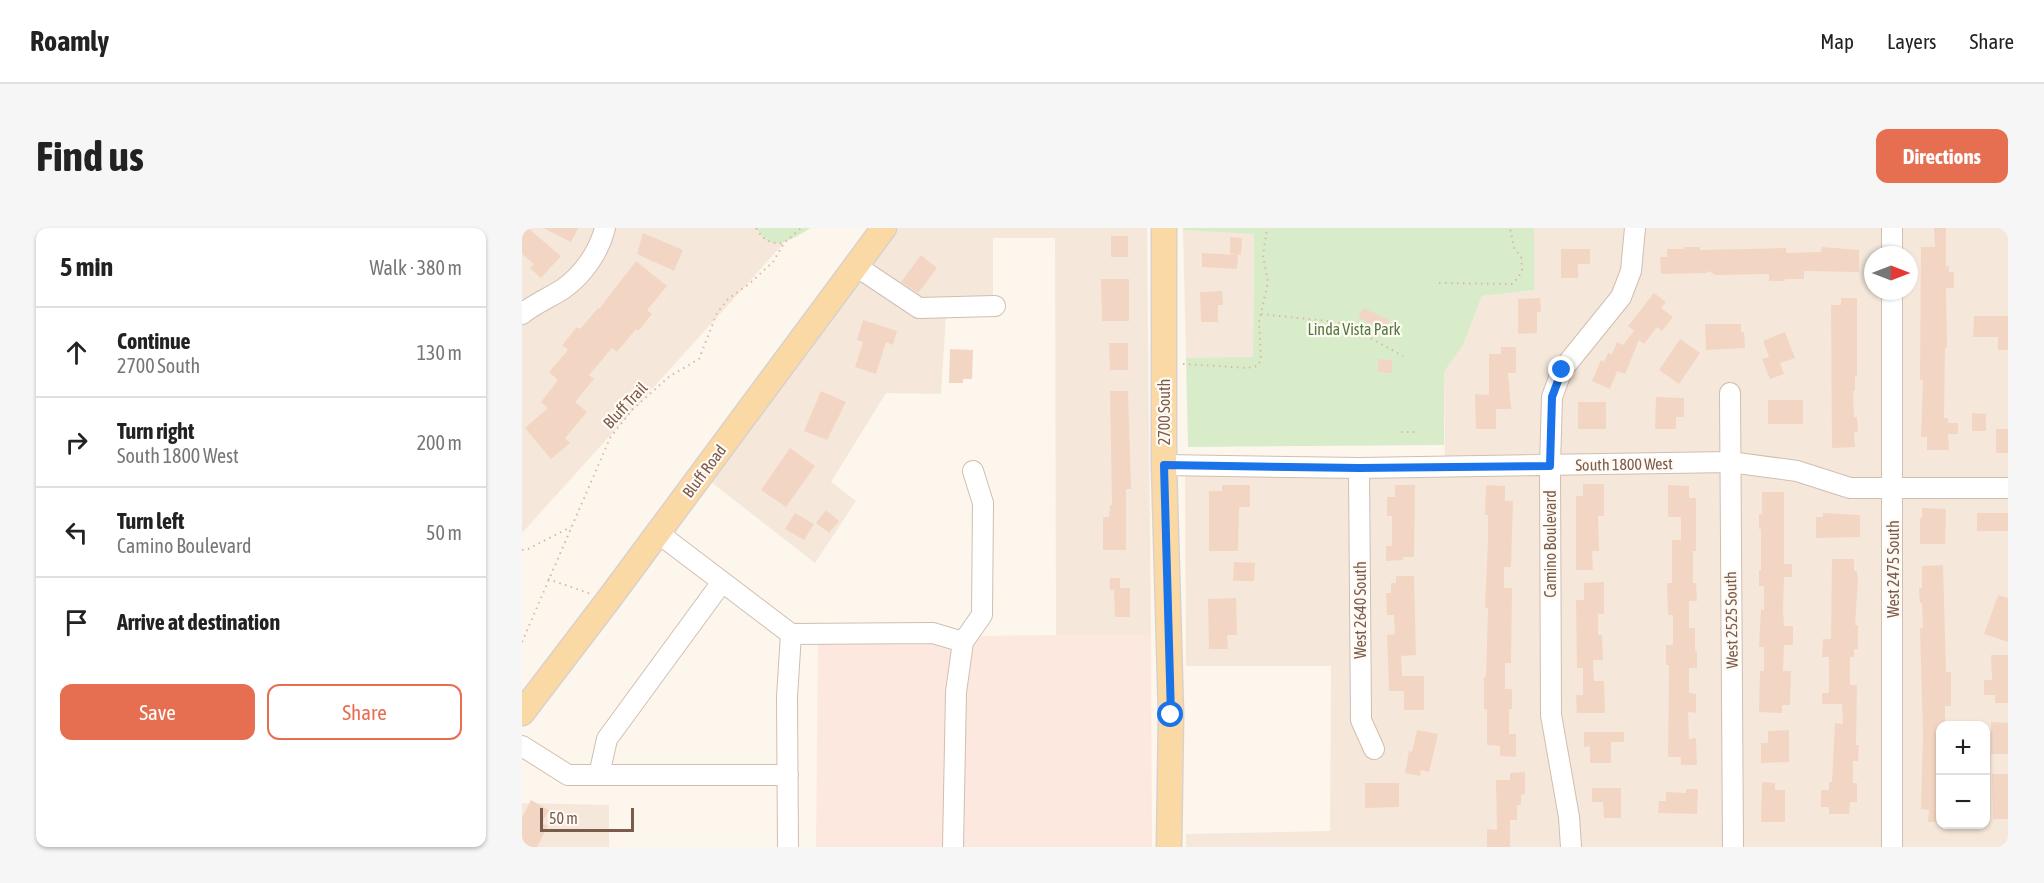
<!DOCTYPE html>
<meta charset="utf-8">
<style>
body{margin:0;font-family:"Asap Condensed",sans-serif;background:#f6f6f6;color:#222}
.controls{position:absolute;right:18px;bottom:18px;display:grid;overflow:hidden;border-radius:12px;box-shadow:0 2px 4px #0004}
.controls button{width:54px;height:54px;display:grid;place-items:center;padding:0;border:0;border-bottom:2px solid #e0e0e0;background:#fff;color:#222;font:30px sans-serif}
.compass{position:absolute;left:1342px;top:18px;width:54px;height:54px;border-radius:50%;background:#fff;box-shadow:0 2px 4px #0004;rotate:90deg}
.scale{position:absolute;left:18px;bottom:15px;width:94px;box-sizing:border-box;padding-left:6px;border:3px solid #7a5c4d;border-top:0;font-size:16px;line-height:21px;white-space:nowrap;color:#7a5c4d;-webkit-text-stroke:4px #fffaf3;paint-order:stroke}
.stop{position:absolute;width:18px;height:18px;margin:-14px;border:4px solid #1a73e8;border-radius:50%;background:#fff}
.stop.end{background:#1a73e8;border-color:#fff;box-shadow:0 2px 6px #0008}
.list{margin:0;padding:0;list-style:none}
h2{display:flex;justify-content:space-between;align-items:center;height:78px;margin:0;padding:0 24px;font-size:26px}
h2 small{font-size:20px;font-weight:400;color:#767676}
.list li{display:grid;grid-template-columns:39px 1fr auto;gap:18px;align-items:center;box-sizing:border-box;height:90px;padding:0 24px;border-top:2px solid #e0e0e0}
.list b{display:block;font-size:22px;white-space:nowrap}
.list p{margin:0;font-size:20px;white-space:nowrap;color:#767676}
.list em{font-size:20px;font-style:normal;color:#767676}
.actions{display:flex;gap:12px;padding:18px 24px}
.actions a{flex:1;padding:14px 0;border:2px solid #e76f51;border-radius:12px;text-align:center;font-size:21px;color:#e76f51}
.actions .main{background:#e76f51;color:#fff}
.icon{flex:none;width:33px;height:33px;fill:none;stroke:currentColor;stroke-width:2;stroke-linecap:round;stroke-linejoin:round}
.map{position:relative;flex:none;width:1486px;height:619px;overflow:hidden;border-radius:12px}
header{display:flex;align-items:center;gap:36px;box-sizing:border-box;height:84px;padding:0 30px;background:#fff;border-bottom:2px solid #e0e0e0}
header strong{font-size:28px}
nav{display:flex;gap:33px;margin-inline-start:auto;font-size:21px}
.intro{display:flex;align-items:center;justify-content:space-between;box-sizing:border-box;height:144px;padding:0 36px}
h1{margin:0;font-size:42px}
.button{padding:15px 27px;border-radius:12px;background:#e76f51;color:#fff;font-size:21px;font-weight:700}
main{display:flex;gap:36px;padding:0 36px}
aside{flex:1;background:#fff;border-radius:12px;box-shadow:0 2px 4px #0004}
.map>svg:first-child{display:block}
.residential{fill:#f5e8da;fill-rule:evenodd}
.commercial{fill:#fde8e0}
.green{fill:#d8ecc9}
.building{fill:#f3d5c3}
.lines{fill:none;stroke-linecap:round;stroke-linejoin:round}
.minor-casing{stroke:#d1beb0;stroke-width:22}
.major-casing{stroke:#dad1cd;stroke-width:27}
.path{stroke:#d9b8a5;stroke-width:2;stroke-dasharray:1.5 4.5;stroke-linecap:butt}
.minor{stroke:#fff;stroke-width:20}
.major{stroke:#fbd9a5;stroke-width:24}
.route{stroke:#1a73e8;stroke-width:8}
.labels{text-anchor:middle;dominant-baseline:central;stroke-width:4.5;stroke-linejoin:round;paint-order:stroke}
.park-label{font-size:16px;fill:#537a41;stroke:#fffaf3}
.street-label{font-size:16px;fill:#7a5c4d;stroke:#fffaf3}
</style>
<header>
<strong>Roamly</strong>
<nav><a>Map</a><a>Layers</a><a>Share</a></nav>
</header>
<div class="intro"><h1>Find us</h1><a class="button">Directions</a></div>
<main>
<aside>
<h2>5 min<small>Walk · 380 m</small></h2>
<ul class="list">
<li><svg class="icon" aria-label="ahead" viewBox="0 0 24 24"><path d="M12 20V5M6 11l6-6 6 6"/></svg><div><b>Continue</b><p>2700 South</p></div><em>130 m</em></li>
<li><svg class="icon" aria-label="right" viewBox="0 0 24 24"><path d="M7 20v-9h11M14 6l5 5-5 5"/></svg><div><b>Turn right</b><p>South 1800 West</p></div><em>200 m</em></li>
<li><svg class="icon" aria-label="left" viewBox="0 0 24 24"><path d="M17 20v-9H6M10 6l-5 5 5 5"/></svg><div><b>Turn left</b><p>Camino Boulevard</p></div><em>50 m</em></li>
<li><svg class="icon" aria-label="arrive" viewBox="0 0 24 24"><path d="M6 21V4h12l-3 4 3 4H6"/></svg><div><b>Arrive at destination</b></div></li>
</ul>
<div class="actions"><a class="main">Save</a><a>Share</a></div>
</aside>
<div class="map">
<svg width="1486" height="619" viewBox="0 0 1486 619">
<rect width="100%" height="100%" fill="#fdf6ec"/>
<!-- residential -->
<path class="residential" d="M 0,0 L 234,0 L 238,7 L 252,15 L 262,15 L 0,305 Z
M 376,0 L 625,0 L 629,407 L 534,407 L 533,10 L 471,10 L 471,88 L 424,88 L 419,166 L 364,165 L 309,254 L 334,273 L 293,335 L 189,254 Z
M 1012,0 L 1486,0 L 1486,619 L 664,619 L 664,606 L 808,603 L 809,438 L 664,438 L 663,247 L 923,248 L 922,144 L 941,117 L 960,68 L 1012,62 ZM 1351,27 L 1387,27 L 1387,63 L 1351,63 ZM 1418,497 L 1464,497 L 1464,596 L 1418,596 Z
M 661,2 L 732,5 L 731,130 L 664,130 Z
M 0,575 L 87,577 L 87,619 L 0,619 Z"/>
<!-- commercial -->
<path class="commercial" d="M 534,407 L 629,407 L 630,619 L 294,619 L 296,410 Z"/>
<!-- green -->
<path class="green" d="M 234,0 L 289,0 C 269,11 249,28 234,0 Z
M 661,0 L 1012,0 L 1012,62 L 960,68 L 941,117 L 922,144 L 922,217 L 666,219 L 664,130 L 731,129 L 732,6 L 661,2 Z"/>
<!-- building -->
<path class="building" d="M 3,0 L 6,0 L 39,28 L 19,50 L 8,40 L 12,36 L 0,26 L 0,3 Z
M 21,0 L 56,0 L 49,14 Z
M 1412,0 L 1424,0 L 1424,38 L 1427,38 L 1427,44 L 1432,44 L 1432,60 L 1424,60 L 1424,63 L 1425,120 L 1423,120 L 1422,190 L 1426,190 L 1426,195 L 1436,195 L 1436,206 L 1426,206 L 1427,222 L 1405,222 L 1405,209 L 1399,209 L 1401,152 L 1398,152 L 1399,19 L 1413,19 Z
M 121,5 L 161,22 L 152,43 L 115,26 Z
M 589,8 L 606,8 L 606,29 L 589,29 Z
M 708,9 L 720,10 L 719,27 L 708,26 Z
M 1162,19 L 1178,19 L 1178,22 L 1264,20 L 1264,25 L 1299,24 L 1300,19 L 1337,22 L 1337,44 L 1282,43 L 1282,51 L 1263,51 L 1263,53 L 1247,53 L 1247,46 L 1193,47 L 1187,43 L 1185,45 L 1139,46 L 1138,29 L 1145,29 L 1145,21 L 1162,21 Z
M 1039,21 L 1068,21 L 1068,36 L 1056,36 L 1056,50 L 1039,50 Z
M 680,25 L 716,27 L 715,41 L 680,39 Z
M 399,27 L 415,40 L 396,65 L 379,54 Z
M 114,33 L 145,58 L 125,82 L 130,86 L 116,103 L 114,101 L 95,124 L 90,120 L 67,147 L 72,151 L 53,174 L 65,184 L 43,210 L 48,215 L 29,231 L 3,200 L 26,180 L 19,174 L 36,152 L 27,144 L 46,122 L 40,117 L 55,99 L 58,101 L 76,80 L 77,81 Z
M 579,51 L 607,51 L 607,93 L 580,93 Z
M 700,63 L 701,77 L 696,77 L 696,94 L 679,94 L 678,64 Z
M 1132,65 L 1144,74 L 1139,80 L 1151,89 L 1140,103 L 1135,99 L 1122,116 L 1117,112 L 1103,146 L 1095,143 L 1088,161 L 1070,153 L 1079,132 L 1082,134 L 1086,125 L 1090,126 L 1095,114 L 1101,117 L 1112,103 L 1106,98 Z
M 1018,70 L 1019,84 L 1015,84 L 1015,105 L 996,106 L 996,71 Z
M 1319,70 L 1335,70 L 1335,148 L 1333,148 L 1333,163 L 1331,163 L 1332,189 L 1335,189 L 1336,204 L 1332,204 L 1333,219 L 1310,220 L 1309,77 L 1319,77 Z
M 841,80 L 868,92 L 863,102 L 836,90 Z
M 1452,88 L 1486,88 L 1486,122 L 1476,122 L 1476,109 L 1451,109 Z
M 341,92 L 375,103 L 371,117 L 364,114 L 354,146 L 333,139 L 341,114 L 335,112 Z
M 1183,96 L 1219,96 L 1219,104 L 1222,104 L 1223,120 L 1184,122 Z
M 1263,104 L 1273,130 L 1258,135 L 1262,146 L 1248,151 L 1240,131 L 1247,129 L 1241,113 Z
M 1158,111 L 1178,125 L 1157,156 L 1137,142 Z
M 587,115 L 606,115 L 606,142 L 588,142 Z
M 979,119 L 994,119 L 994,145 L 986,145 L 989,181 L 974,181 L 974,201 L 954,201 L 953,166 L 967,167 L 967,126 L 979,126 Z
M 428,121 L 451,122 L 450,151 L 441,151 L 441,155 L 427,155 Z
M 856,131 L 870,132 L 870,145 L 856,144 Z
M 299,163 L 324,174 L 305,212 L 282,203 Z
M 588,163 L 606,163 L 609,261 L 604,261 L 604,322 L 581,322 L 581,289 L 587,289 L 588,277 L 590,277 Z
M 1134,169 L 1162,170 L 1162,189 L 1154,189 L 1154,201 L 1133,201 Z
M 1246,172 L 1281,172 L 1281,196 L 1246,196 Z
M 1056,174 L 1084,174 L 1084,201 L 1056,201 Z
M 1450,185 L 1464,186 L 1464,203 L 1450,203 Z
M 1474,201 L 1486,201 L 1486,225 L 1474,225 Z
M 268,220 L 293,238 L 264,279 L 239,262 Z
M 1061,256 L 1082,256 L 1082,288 L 1076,288 L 1077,323 L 1070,323 L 1071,342 L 1054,342 L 1054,268 L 1061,268 Z
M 700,257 L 728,257 L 728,279 L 717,279 L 716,323 L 687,323 L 687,263 L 700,263 Z
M 873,257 L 893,257 L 892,329 L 881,329 L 881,332 L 864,333 L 864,318 L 870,318 L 870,288 L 865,288 L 865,269 L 873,269 Z
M 964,257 L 983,258 L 983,273 L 991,273 L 989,339 L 982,339 L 982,360 L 990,360 L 989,435 L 983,435 L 983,461 L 990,461 L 990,481 L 987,481 L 987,506 L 994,506 L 994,529 L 978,528 L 978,518 L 965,517 L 965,481 L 962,481 L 962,449 L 964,449 L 966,380 L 963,380 L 966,311 L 966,287 L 963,287 Z
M 1146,257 L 1167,258 L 1167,270 L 1174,270 L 1174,323 L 1171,323 L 1171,355 L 1174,355 L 1175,373 L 1167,373 L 1167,400 L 1173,400 L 1173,423 L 1175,423 L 1175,440 L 1167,440 L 1167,465 L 1174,466 L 1174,485 L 1166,484 L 1167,511 L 1174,510 L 1175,537 L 1159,537 L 1159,529 L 1146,529 L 1147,437 L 1144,437 L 1144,417 L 1151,417 L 1151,387 L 1146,387 L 1145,355 L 1150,355 L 1150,312 L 1159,312 L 1159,289 L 1146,289 Z
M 1240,264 L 1262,264 L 1262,336 L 1270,336 L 1270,349 L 1262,349 L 1261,382 L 1262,398 L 1271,398 L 1271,417 L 1262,417 L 1261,443 L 1269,443 L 1268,477 L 1260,477 L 1260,485 L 1237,484 L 1238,443 L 1242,443 L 1242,419 L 1237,419 L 1239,381 L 1242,382 L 1242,358 L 1237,358 L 1237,342 L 1239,342 L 1239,301 L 1237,301 L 1237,286 L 1240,286 Z
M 1400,280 L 1424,281 L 1423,316 L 1398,316 L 1398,290 L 1400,290 Z
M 304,282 L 317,293 L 307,305 L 294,295 Z
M 273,285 L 292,296 L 282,312 L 263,301 Z
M 1301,285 L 1338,287 L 1338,309 L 1294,310 L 1294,289 L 1301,289 Z
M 1455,285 L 1486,285 L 1486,303 L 1455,303 Z
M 1310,331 L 1332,331 L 1332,343 L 1335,343 L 1336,352 L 1333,397 L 1336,397 L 1336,421 L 1332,421 L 1332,429 L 1328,429 L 1328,457 L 1335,457 L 1334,517 L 1337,517 L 1336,533 L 1331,533 L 1331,555 L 1335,555 L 1335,574 L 1328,574 L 1327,586 L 1307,586 L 1307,579 L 1299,579 L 1299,562 L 1307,562 L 1307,554 L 1310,554 L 1313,495 L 1321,496 L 1320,476 L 1300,476 L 1300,465 L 1307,465 L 1307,429 L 1300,429 L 1301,411 L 1309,411 Z
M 712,334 L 733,335 L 732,353 L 711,353 Z
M 1421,337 L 1424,444 L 1429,444 L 1429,478 L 1423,478 L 1423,498 L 1419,498 L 1419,541 L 1415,541 L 1414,562 L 1419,562 L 1419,594 L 1406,594 L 1407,582 L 1399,581 L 1401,507 L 1398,400 L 1401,400 L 1400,375 L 1398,375 L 1397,360 L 1400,360 L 1400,338 Z
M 874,348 L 892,348 L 894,427 L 879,428 L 880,448 L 902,448 L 902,482 L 882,482 L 882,463 L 867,463 L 865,407 L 873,406 L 872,387 L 865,387 L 864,365 L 869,365 L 869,355 L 874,355 Z
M 588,350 L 598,350 L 598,360 L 608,360 L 608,389 L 593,389 L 592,362 L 588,362 Z
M 1082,354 L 1082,386 L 1076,386 L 1076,407 L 1080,407 L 1081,432 L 1071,432 L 1072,453 L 1082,453 L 1083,485 L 1055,485 L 1054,467 L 1061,467 L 1061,440 L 1055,440 L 1054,372 L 1062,372 L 1062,355 Z
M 1476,367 L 1486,370 L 1486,414 L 1462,406 Z
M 714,370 L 715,407 L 705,407 L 706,421 L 687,421 L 686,371 Z
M 1469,427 L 1486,427 L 1486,475 L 1473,475 L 1473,467 L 1462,467 L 1462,452 L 1470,452 Z
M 1469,494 L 1486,495 L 1486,526 L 1469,526 Z
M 895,502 L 916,506 L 907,544 L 899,542 L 898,548 L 883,545 L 887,523 L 890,524 Z
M 1267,502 L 1267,534 L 1239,535 L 1239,515 L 1246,515 L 1246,503 Z
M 1062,504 L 1102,504 L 1102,514 L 1089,514 L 1089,535 L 1068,535 L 1068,518 L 1062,519 Z
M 1003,544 L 1003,566 L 999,567 L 999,577 L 995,577 L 995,592 L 988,592 L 988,619 L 965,619 L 965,601 L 975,602 L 974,552 L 988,552 L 988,545 Z
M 1470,546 L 1486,546 L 1486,591 L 1471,591 Z
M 1240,554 L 1253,555 L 1253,562 L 1263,562 L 1263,594 L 1239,594 Z
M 843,555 L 877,555 L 877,579 L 843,580 Z
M 1070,560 L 1099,560 L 1099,590 L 1082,590 L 1081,574 L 1070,574 Z
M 1164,561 L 1176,561 L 1175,586 L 1136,585 L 1137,573 L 1144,573 L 1144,564 L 1164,565 Z
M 9,572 L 27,582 L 20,595 L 26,598 L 15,619 L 0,619 L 0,590 Z"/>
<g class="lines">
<defs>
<path id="minor" d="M 1370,0 L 1370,27
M 334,38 L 397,80 L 473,78
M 0,86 C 12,76 27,70 41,61 C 61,47 77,24 83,0
M 1208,165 L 1211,619
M 642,237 L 837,240 L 1208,234 L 1275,243 L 1328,260 L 1486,260
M 837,240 L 839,492 L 852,521
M 136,305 L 269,406 L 265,469 L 266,619
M 269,406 L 411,405 L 441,414
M 0,518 L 46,547 L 266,547
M 77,547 L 85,511 L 200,354
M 431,619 L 434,464 L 441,414 L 460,387 L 461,275 L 451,243
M 1049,619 L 1047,589 L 1029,487 L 1028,238 L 1030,169 L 1040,142 L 1099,69 L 1109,43 L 1113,0
M 1370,619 L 1370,63"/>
<path id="major" d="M 642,0 L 642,237 L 649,487 L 647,619
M 0,485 L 87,371 L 362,0"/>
</defs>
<!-- minor casing -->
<use href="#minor" class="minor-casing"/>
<!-- major casing -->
<use href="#major" class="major-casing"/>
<!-- path -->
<path class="path" d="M 234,0 C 241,12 248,16 262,15
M 917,55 L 990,56 L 996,50 L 1000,42 L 999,29 L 992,20 L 988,0
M 739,86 L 815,94 L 828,99 L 881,128
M 661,136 L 725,140 L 735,138 L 739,132 L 737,94 L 746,54 L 741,28 L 745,0
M 879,204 L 896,204
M 0,322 L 6,321 L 49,299
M 26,351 L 69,366
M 0,414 L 88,210 L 110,182 L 148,148 L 177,131 L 195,85 L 206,71 L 227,56 L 251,34 L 262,15 L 279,0"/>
<!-- minor -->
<use href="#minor" class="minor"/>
<!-- major -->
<use href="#major" class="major"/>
</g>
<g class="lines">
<!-- route -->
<path class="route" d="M 649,487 L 642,237 L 837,240 L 1028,238 L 1030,169 L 1040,142"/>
</g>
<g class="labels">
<!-- park labels -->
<g class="park-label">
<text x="832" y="101">Linda Vista Park</text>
</g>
<!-- street labels -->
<g class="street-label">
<text transform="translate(103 177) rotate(-47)">Bluff Trail</text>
<text transform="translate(642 184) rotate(-90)">2700 South</text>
<text transform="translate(1102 236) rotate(-1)">South 1800 West</text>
<text transform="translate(182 243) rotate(-53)">Bluff Road</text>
<text transform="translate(1028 316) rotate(-90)">Camino Boulevard</text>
<text transform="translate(1371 341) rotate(-90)">West 2475 South</text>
<text transform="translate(838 382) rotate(-90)">West 2640 South</text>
<text transform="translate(1209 392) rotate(-91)">West 2525 South</text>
</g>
</g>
</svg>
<div class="controls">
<button>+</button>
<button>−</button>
</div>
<svg class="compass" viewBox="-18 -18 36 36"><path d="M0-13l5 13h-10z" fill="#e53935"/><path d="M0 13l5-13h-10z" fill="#767676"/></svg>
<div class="scale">50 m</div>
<div class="stop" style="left:649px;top:487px"></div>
<div class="stop end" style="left:1040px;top:142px"></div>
</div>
</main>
